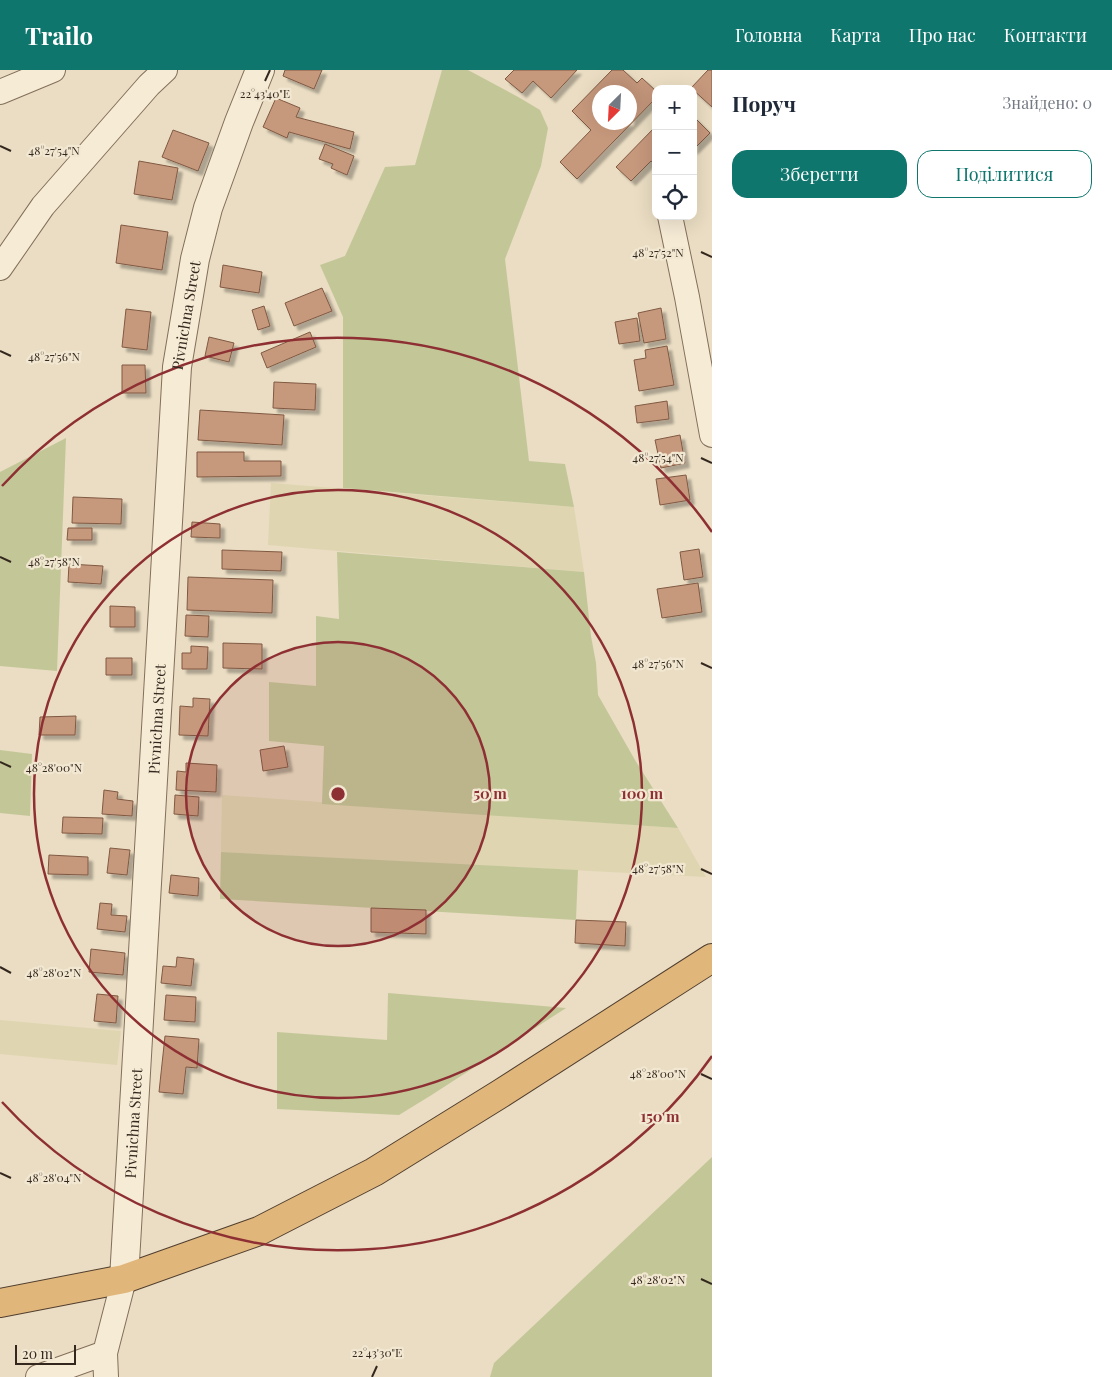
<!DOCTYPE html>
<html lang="uk">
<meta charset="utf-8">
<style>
body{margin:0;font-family:"Playfair Display",serif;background:#f6f6f7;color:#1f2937}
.controls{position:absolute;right:15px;top:15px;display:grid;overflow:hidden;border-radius:10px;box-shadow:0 5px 20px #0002}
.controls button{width:45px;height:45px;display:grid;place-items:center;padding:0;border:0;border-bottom:1px solid #e0e1e3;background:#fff;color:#1f2937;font:25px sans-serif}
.compass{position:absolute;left:592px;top:15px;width:45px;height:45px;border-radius:50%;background:#fff;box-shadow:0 5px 20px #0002;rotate:204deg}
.scale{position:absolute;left:15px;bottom:12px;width:61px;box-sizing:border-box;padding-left:5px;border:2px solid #34281e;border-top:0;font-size:14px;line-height:18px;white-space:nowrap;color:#34281e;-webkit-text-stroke:4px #f2e8d2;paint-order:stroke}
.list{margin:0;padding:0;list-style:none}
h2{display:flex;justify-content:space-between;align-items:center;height:65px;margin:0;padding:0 20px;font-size:21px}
h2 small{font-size:16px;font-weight:400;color:#747a83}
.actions{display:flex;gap:10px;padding:15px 20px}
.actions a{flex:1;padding:11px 0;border:1px solid #0f766e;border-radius:15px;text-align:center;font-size:18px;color:#0f766e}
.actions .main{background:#0f766e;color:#fff}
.icon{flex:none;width:28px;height:28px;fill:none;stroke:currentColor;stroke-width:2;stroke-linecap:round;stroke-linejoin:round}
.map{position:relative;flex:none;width:712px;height:1307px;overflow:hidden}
header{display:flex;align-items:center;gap:30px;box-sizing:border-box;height:70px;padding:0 25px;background:#0f766e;color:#fff}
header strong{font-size:24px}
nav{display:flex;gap:28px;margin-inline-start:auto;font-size:18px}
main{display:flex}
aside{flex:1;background:#fff}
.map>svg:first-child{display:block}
.farmland{fill:#dfd6b1}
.green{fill:#c3c798}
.building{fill:#c6987b;stroke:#805943;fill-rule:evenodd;filter:url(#shadow)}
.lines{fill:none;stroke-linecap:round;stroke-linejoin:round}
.minor-casing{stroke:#836f5b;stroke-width:26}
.tertiary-casing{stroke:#836f5b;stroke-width:30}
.trunk-casing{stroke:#513e2f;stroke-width:30}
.minor{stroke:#f6ebd5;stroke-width:24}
.tertiary{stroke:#f6ebd5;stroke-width:28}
.trunk{stroke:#e0b67b;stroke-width:28}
.ticks{fill:none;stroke:#34281e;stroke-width:2}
.ring{fill:none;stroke:#8e3033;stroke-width:2.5}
.labels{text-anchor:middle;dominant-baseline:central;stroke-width:4.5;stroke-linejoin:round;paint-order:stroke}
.street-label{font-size:15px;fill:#34281e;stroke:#f2e8d2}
.ticks-label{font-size:12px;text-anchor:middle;fill:#34281e;stroke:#f2e8d2;stroke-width:4.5;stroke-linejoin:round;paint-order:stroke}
.centre{fill:#8e3033;stroke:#f2e8d2;stroke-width:2.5}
.ring-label{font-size:15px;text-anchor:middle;font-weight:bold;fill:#8e3033;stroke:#f2e8d2;stroke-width:4.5;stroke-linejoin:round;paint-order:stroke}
</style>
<header>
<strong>Trailo</strong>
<nav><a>Головна</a><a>Карта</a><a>Про нас</a><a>Контакти</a></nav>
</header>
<main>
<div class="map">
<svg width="712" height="1307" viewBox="0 0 712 1307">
<defs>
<filter id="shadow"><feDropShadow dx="4.5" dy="4.5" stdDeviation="1" flood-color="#0004"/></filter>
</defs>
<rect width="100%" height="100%" fill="#eaddc3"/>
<!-- farmland -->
<path class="farmland" d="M 271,413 L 574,437 L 584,502 L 268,475 Z
M 222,725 L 678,758 L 706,807 L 221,782 Z
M 0,950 L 121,961 L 117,995 L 0,984 Z"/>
<!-- green -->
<path class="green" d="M 442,0 L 468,0 L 520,28 L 540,40 L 548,58 L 541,96 L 505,189 L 529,391 L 565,394 L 574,437 L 343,418 L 343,247 L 320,195 L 345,186 L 385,97 L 415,95 Z
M 66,368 L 57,601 L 0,596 L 0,402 Z
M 337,482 L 584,502 L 591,566 L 596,593 L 598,625 L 635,690 L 678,758 L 322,734 L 324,676 L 269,671 L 269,612 L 316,616 L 316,546 L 339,549 Z
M 0,680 L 32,684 L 30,746 L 0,743 Z
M 221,782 L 578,800 L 576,850 L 220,829 Z
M 388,923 L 566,938 L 430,1026 L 399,1045 L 277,1039 L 277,962 L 387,970 Z
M 712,1087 L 712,1307 L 490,1307 L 494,1293 Z"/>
<!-- building -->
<path class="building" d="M 285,0 L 322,0 L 314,19 L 283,6 Z
M 514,0 L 577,0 L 551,28 L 533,11 L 522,23 L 505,9 Z
M 612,0 L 623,0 L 637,13 L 642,8 L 656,21 L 656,28 L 577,109 L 560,92 L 591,60 L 572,41 ZM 600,22 L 630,22 L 630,52 L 600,52 Z
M 708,0 L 712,0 L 712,37 L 691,18 Z
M 276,28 L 300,38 L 296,47 L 354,62 L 350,79 L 289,62 L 287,68 L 263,57 Z
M 693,46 L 710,63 L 693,80 Z
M 656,56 L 656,95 L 651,91 L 631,111 L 616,97 Z
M 173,60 L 209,73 L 198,101 L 162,87 Z
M 325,74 L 354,86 L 347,105 L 331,98 L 333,94 L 319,89 Z
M 139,91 L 178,98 L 172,130 L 134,124 Z
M 121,155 L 168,162 L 162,200 L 116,193 Z
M 223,195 L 262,202 L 259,223 L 220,217 Z
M 322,218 L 332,241 L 294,256 L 285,233 Z
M 264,236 L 270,256 L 258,260 L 252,240 Z
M 661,238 L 666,269 L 644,273 L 638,243 Z
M 126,239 L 151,242 L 147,280 L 122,277 Z
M 637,248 L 640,271 L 619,274 L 615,252 Z
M 310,262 L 316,277 L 267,298 L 261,283 Z
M 209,267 L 234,273 L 229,292 L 205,286 Z
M 667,276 L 674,315 L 639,321 L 634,290 L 646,288 L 645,280 Z
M 122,295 L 145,295 L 146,323 L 122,323 Z
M 274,312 L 316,314 L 315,340 L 273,338 Z
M 667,331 L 669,349 L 637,353 L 635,336 Z
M 200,340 L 284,345 L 282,375 L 198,370 Z
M 680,365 L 685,393 L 661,398 L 655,370 Z
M 197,382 L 244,382 L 244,391 L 281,391 L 281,406 L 197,407 Z
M 686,405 L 690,430 L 660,435 L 656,409 Z
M 73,427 L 122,429 L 121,454 L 72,453 Z
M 192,452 L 220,454 L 220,468 L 191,467 Z
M 68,458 L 92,458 L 92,470 L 67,470 Z
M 699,479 L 703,507 L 684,510 L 680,482 Z
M 222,480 L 282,482 L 281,501 L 222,499 Z
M 69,494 L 103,496 L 101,514 L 68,512 Z
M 188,507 L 273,510 L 272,543 L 187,540 Z
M 698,513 L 702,542 L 662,548 L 657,519 Z
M 110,536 L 135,537 L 135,557 L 110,557 Z
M 186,545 L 209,546 L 208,567 L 185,566 Z
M 223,573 L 262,574 L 262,599 L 223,598 Z
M 191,576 L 208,577 L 207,599 L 182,599 L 182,583 L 191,583 Z
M 106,588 L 132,588 L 132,605 L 106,605 Z
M 193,628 L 210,629 L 208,666 L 179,665 L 180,636 L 193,637 Z
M 76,646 L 75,665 L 39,665 L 40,647 Z
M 284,676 L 288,697 L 263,701 L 260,680 Z
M 186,693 L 217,695 L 216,722 L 176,720 L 177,701 L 186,702 Z
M 104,720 L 118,722 L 117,729 L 133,731 L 132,746 L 102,744 Z
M 175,725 L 199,727 L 198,746 L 174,744 Z
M 63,747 L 103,748 L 102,764 L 62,763 Z
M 110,778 L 130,780 L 127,805 L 107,803 Z
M 49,785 L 88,787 L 88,805 L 48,804 Z
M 171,805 L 199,808 L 198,826 L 169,823 Z
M 100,833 L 112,834 L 111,845 L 127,846 L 125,862 L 97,859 Z
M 371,838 L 426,840 L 426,864 L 371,862 Z
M 576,850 L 626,852 L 625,876 L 575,873 Z
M 91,879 L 125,883 L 123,905 L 89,902 Z
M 177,887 L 194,889 L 191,916 L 161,913 L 163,896 L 176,897 Z
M 97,924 L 118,926 L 116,953 L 94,951 Z
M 166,925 L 196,927 L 195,952 L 164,950 Z
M 165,966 L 199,969 L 197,998 L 186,997 L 183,1024 L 159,1022 Z"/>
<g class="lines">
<defs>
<path id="minor" d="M 0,22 L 53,0
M 670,146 L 687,227 L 712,365
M 0,198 L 43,136 L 149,15 L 165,0
M 38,1307 L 105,1283
M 106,1307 L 105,1283 L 124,1209"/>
<g id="tertiary">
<path id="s1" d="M 124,1209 L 177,297 L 195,189 L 208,138 L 239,52 L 260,0"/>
</g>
<path id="trunk" d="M 0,1233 L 124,1209 L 259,1161 L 374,1102 L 500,1024 L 712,888"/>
</defs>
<!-- minor casing -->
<use href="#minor" class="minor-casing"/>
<!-- tertiary casing -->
<use href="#tertiary" class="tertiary-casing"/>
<!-- trunk casing -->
<use href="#trunk" class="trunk-casing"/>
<!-- minor -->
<use href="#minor" class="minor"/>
<!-- tertiary -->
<use href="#tertiary" class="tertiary"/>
<!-- trunk -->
<use href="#trunk" class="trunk"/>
</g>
<!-- ticks -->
<path class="ticks" d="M 265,11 L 270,0M 0,76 L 11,81M 701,182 L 712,187M 0,281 L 11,286M 701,388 L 712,393M 0,487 L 11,492M 701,593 L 712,598M 0,692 L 11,697M 701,799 L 712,804M 0,897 L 11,903M 701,1004 L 712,1009M 0,1103 L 11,1108M 701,1209 L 712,1214M 372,1307 L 377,1296"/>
<!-- distance rings -->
<circle cx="338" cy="724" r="152" fill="#8e3033" fill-opacity=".12"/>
<g class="ring">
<circle cx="338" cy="724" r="152"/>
<circle cx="338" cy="724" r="304"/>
<path d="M712 986A456 456 0 0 1 2 1032M2 416A456 456 0 0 1 712 462"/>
</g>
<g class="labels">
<!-- street labels -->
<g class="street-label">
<text stroke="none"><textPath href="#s1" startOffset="966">Pivnichna Street</textPath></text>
<text stroke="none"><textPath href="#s1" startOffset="561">Pivnichna Street</textPath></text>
<text stroke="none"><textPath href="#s1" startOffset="156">Pivnichna Street</textPath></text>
</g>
</g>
<g class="ticks-label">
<text x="265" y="28">22°43'40"E</text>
<text x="54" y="85">48°27'54"N</text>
<text x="658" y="187">48°27'52"N</text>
<text x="54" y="291">48°27'56"N</text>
<text x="658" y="392">48°27'54"N</text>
<text x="54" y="496">48°27'58"N</text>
<text x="658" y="598">48°27'56"N</text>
<text x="54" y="702">48°28'00"N</text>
<text x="658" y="803">48°27'58"N</text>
<text x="54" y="907">48°28'02"N</text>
<text x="658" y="1008">48°28'00"N</text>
<text x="54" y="1112">48°28'04"N</text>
<text x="658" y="1214">48°28'02"N</text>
<text x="377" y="1287">22°43'30"E</text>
</g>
<circle cx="338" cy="724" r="8" class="centre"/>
<g class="ring-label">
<text x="490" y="729">50 m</text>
<text x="642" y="729">100 m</text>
<text x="660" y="1052">150 m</text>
</g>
</svg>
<div class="controls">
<button>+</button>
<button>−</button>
<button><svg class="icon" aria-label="locate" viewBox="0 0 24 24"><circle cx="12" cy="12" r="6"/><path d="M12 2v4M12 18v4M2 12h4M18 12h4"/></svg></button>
</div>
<svg class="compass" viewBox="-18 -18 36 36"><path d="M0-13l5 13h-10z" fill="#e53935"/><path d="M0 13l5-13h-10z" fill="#747a83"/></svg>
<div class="scale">20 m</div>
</div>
<aside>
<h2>Поруч<small>Знайдено: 0</small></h2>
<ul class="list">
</ul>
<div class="actions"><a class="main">Зберегти</a><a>Поділитися</a></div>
</aside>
</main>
